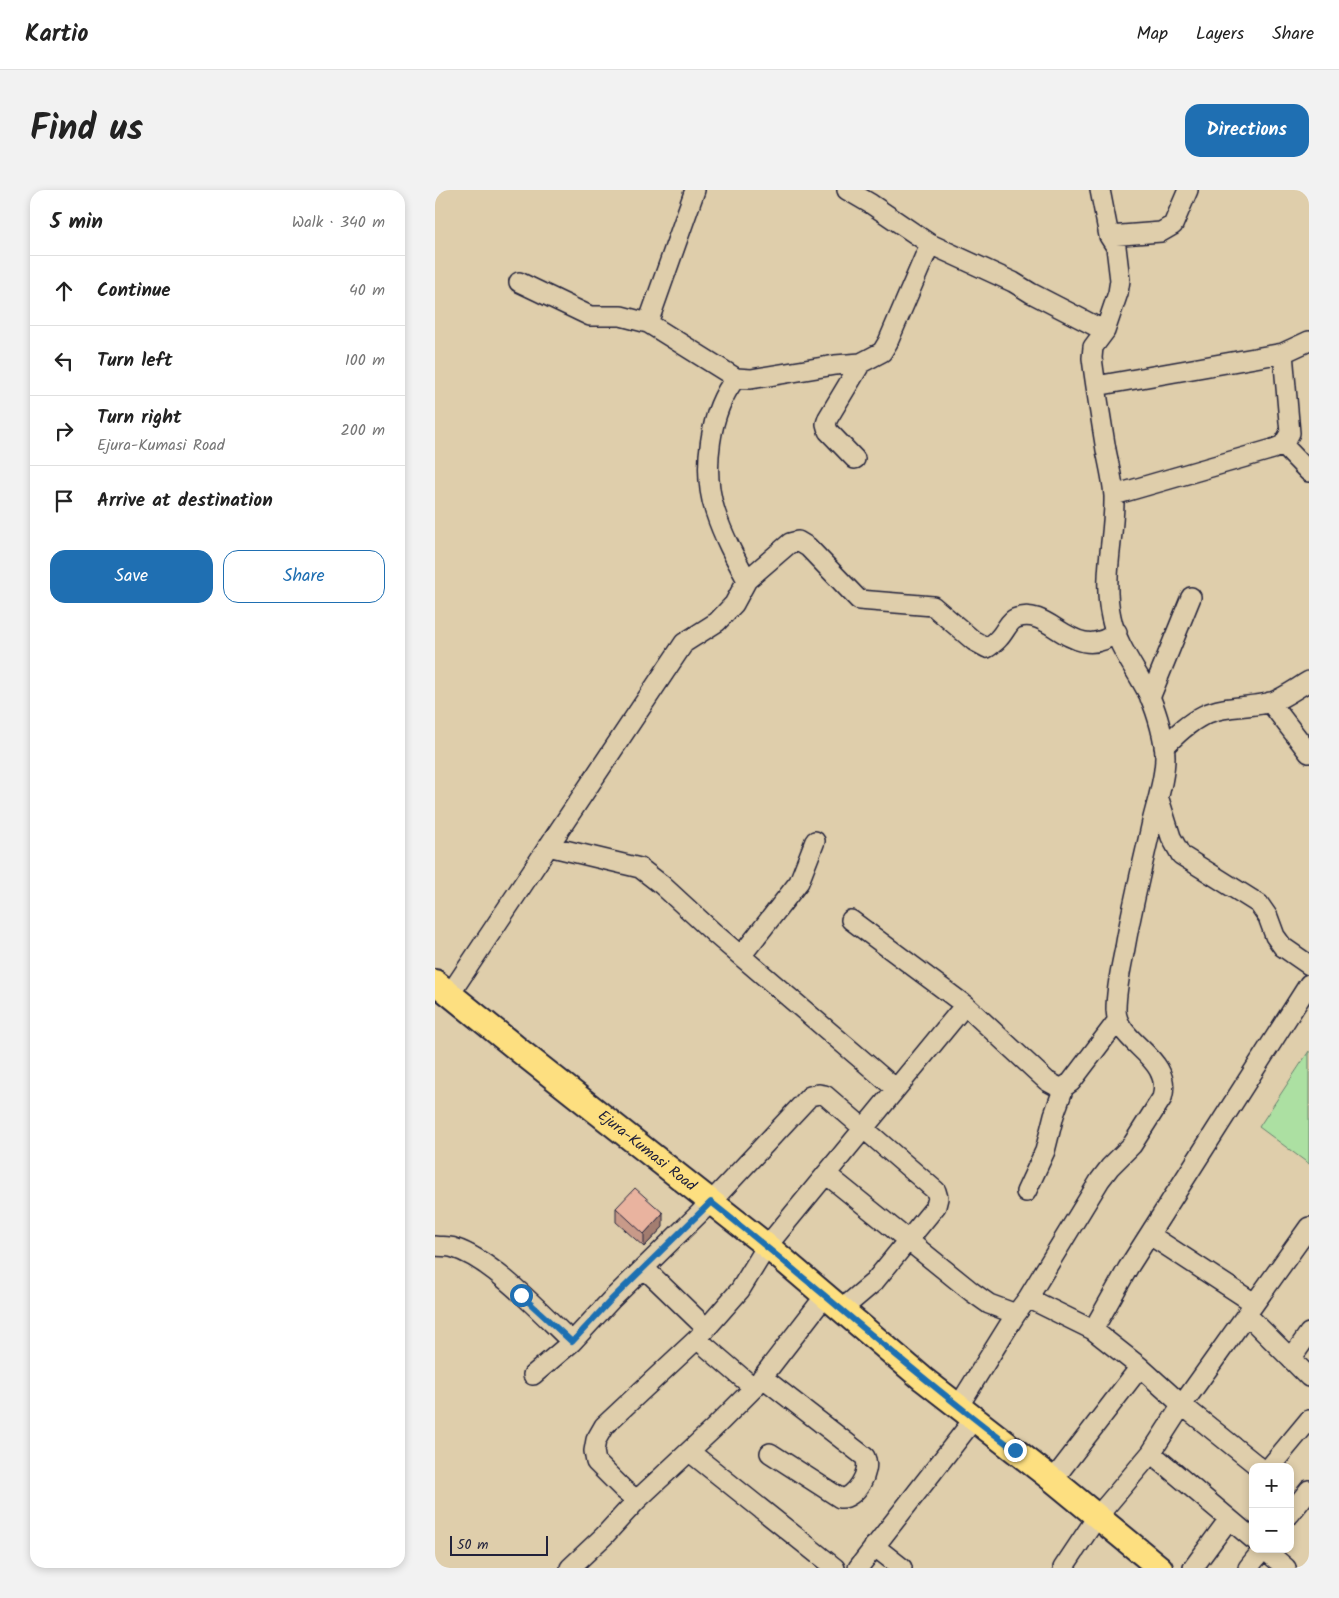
<!DOCTYPE html>
<meta charset="utf-8">
<style>
body{margin:0;font-family:Kalam,sans-serif;background:#f2f2f2;color:#222}
.controls{position:absolute;right:15px;bottom:15px;display:grid;overflow:hidden;border-radius:10px;box-shadow:0 2px 8px #0003}
.controls button{width:45px;height:45px;display:grid;place-items:center;padding:0;border:0;border-bottom:1px solid #e0e0e0;background:#fff;color:#222;font:25px sans-serif}
.scale{position:absolute;left:15px;bottom:12px;width:98px;box-sizing:border-box;padding-left:5px;border:2px solid #22223b;border-top:0;font-size:14px;line-height:18px;white-space:nowrap;color:#22223b;-webkit-text-stroke:4px #dfceab;paint-order:stroke}
.stop{position:absolute;width:15px;height:15px;margin:-11px;border:4px solid #1f6fb2;border-radius:50%;background:#fff}
.stop.end{background:#1f6fb2;border-color:#fff;box-shadow:0 1px 5px #0008}
.list{margin:0;padding:0;list-style:none}
h2{display:flex;justify-content:space-between;align-items:center;height:65px;margin:0;padding:0 20px;font-size:21px}
h2 small{font-size:16px;font-weight:400;color:#767676}
.list li{display:grid;grid-template-columns:32px 1fr auto;gap:15px;align-items:center;box-sizing:border-box;height:70px;padding:0 20px;border-top:1px solid #e0e0e0}
.list b{display:block;font-size:19px;white-space:nowrap}
.list p{margin:0;font-size:16px;white-space:nowrap;color:#767676}
.list em{font-size:16px;font-style:normal;color:#767676}
.actions{display:flex;gap:10px;padding:15px 20px}
.actions a{flex:1;padding:11px 0;border:1px solid #1f6fb2;border-radius:15px;text-align:center;font-size:18px;color:#1f6fb2}
.actions .main{background:#1f6fb2;color:#fff}
.icon{flex:none;width:28px;height:28px;fill:none;stroke:currentColor;stroke-width:2;stroke-linecap:round;stroke-linejoin:round}
.map{position:relative;flex:none;width:874px;height:1378px;overflow:hidden;border-radius:15px}
header{display:flex;align-items:center;gap:30px;box-sizing:border-box;height:70px;padding:0 25px;background:#fff;border-bottom:1px solid #e0e0e0}
header strong{font-size:24px}
nav{display:flex;gap:28px;margin-inline-start:auto;font-size:18px}
.intro{display:flex;align-items:center;justify-content:space-between;box-sizing:border-box;height:120px;padding:0 30px}
h1{margin:0;font-size:35px}
.button{padding:12px 22px;border-radius:15px;background:#1f6fb2;color:#fff;font-size:18px;font-weight:700}
main{display:flex;gap:30px;padding:0 30px}
aside{flex:1;background:#fff;border-radius:15px;box-shadow:0 2px 8px #0003}
.map>svg:first-child{display:block}
.green{fill:#ace0a2;stroke:#67816e}
.lines{fill:none;stroke-linecap:round;stroke-linejoin:round}
.minor-casing{stroke:#22223b;stroke-width:22}
.major-casing{stroke:#22223b;stroke-width:28}
.minor{stroke:#dfceab;stroke-width:19}
.major{stroke:#fddf80;stroke-width:24}
.wall{fill:#c89a89;stroke:#22223b}
.shaded-wall{fill:#a37d6f;stroke:#22223b}
.building{fill:#e9b39f;stroke:#22223b}
.route{stroke:#1f6fb2;stroke-width:6}
.labels{text-anchor:middle;dominant-baseline:central;stroke-width:4;stroke-linejoin:round;paint-order:stroke}
.street-label{font-size:15px;fill:#22223b;stroke:#dfceab}
</style>
<header>
<strong>Kartio</strong>
<nav><a>Map</a><a>Layers</a><a>Share</a></nav>
</header>
<div class="intro"><h1>Find us</h1><a class="button">Directions</a></div>
<main>
<aside>
<h2>5 min<small>Walk · 340 m</small></h2>
<ul class="list">
<li><svg class="icon" aria-label="ahead" viewBox="0 0 24 24"><path d="M12 20V5M6 11l6-6 6 6"/></svg><div><b>Continue</b></div><em>40 m</em></li>
<li><svg class="icon" aria-label="left" viewBox="0 0 24 24"><path d="M17 20v-9H6M10 6l-5 5 5 5"/></svg><div><b>Turn left</b></div><em>100 m</em></li>
<li><svg class="icon" aria-label="right" viewBox="0 0 24 24"><path d="M7 20v-9h11M14 6l5 5-5 5"/></svg><div><b>Turn right</b><p>Ejura-Kumasi Road</p></div><em>200 m</em></li>
<li><svg class="icon" aria-label="arrive" viewBox="0 0 24 24"><path d="M6 21V4h12l-3 4 3 4H6"/></svg><div><b>Arrive at destination</b></div></li>
</ul>
<div class="actions"><a class="main">Save</a><a>Share</a></div>
</aside>
<div class="map">
<svg width="874" height="1378" viewBox="0 0 874 1378">
<rect width="100%" height="100%" fill="#dfceab"/>
<filter id="ink" filterUnits="userSpaceOnUse"><feTurbulence type="fractalNoise" baseFrequency=".02" numOctaves="2"/><feDisplacementMap in="SourceGraphic" scale="10" xChannelSelector="R" yChannelSelector="G"/><feConvolveMatrix kernelMatrix="1 2 1 2 8 2 1 2 1" color-interpolation-filters="sRGB"/></filter>
<g filter="url(#ink)">
<!-- green -->
<path class="green" d="M 874,861 L 874,974 L 824,937 Z"/>
<g class="lines">
<defs>
<path id="minor" d="M 412,0 L 436,14 L 495,54 L 578,92 L 596,103 L 670,141
M 674,46 L 726,42 L 738,35 L 753,0
M 84,92 L 155,126 L 186,126 L 213,133 L 301,188 L 316,189 L 400,175 L 426,173 L 447,162 L 453,152 L 495,54
M 213,133 L 260,0
M 661,196 L 848,163 L 874,151
M 848,255 L 874,282
M 420,269 L 393,241 L 391,234 L 393,228 L 426,173
M 679,305 L 838,259 L 848,255 L 855,243 L 848,163
M 312,390 L 355,353 L 363,351 L 373,357 L 424,410 L 498,416 L 539,451 L 552,458 C 556,455 561,452 564,448 C 570,442 574,430 582,428 C 615,415 639,476 682,442
M 715,508 L 756,407
M 835,512 L 874,563
M 729,557 C 741,545 753,533 769,525 C 789,515 815,518 837,512 C 850,507 862,498 874,491
M 724,609 L 736,647 L 746,665 L 824,714 L 833,727 L 840,746 L 848,757 L 874,775
M 113,656 L 205,678 L 227,695 L 279,743 L 461,899
M 416,730 L 530,815 L 612,891 L 623,897 L 629,897 L 636,892 L 683,830
M 306,766 L 364,692 L 380,651
M 15,804 L 249,453 L 282,432 L 299,414 L 312,390 C 300,368 288,346 280,321 C 267,281 274,221 301,188
M 391,984 L 537,1102 L 554,1114 L 581,1124
M 591,1002 L 610,961 L 619,925 L 629,897
M 715,1045 L 819,1113
M 0,1056 C 6,1057 14,1056 19,1058 C 58,1070 107,1124 137,1152
M 209,1078 L 271,1138
M 593,1108 L 658,1140 L 693,1078 L 874,794
M 812,1125 L 874,1187
M 658,1140 L 705,1177 L 747,1215 L 824,1277
M 262,1149 L 319,1198
M 856,1169 L 874,1143
M 98,1185 L 137,1152 L 176,1110 L 276,1012 L 375,906 L 384,904 L 390,905 L 501,1001 L 503,1008 L 501,1016 L 439,1092 L 406,1120
M 327,1187 L 430,1267 C 437,1281 420,1310 405,1308 L 335,1263
M 523,1217 L 581,1124 L 593,1108 L 665,990 L 675,977 L 697,955 L 727,908 C 739,867 682,854 681,820 C 681,799 686,778 690,758 C 697,716 708,674 717,632 C 722,611 730,589 730,567 C 730,550 722,523 715,507 C 702,480 682,457 676,427 C 667,386 680,347 679,306 C 678,291 674,275 671,260 C 666,229 661,199 657,168 L 658,157 L 670,141 L 683,103 L 685,90 L 681,57 L 674,46 L 665,0
M 255,1262 L 400,1378
M 716,1263 L 818,1349
M 835,1277 L 874,1230
M 618,1290 L 705,1177
M 202,1310 L 278,1239 L 319,1198 L 390,1106
M 855,1324 L 874,1300
M 439,1356 L 467,1378
M 829,1359 L 851,1378
M 135,1378 L 169,1346 L 202,1310 L 189,1300 L 161,1272 L 159,1261 L 161,1250 L 169,1236 L 262,1149 L 305,1100 L 332,1056 L 530,815
M 423,1378 L 539,1229
M 628,1378 L 662,1327 L 716,1263 L 747,1215 L 874,1037
M 758,1378 L 794,1329
M 813,1378 L 828,1359"/>
<g id="major">
<path id="s1" d="M 0,792 L 85,861 L 332,1056 L 488,1189 L 618,1290 L 725,1378"/>
</g>
</defs>
<!-- minor casing -->
<use href="#minor" class="minor-casing"/>
<!-- major casing -->
<use href="#major" class="major-casing"/>
<!-- minor -->
<use href="#minor" class="minor"/>
<!-- major -->
<use href="#major" class="major"/>
</g>
<!-- wall -->
<path class="wall" d="M 181,1018 L 228,1037 L 209,1057 L 181,1032 Z"/>
<!-- shaded-wall -->
<path class="shaded-wall" d="M 228,1023 L 228,1037 L 209,1057 L 209,1044 Z"/>
<!-- building -->
<path class="building" d="M 200,998 L 228,1023 L 209,1044 L 181,1018 Z"/>
</g>
<g class="lines" filter="url(#ink)">
<!-- route -->
<path class="route" d="M 86,1105 L 137,1152 L 176,1110 L 276,1012 C 378,1093 475,1181 580,1260"/>
</g>
<g class="labels">
<!-- street labels -->
<g class="street-label">
<text stroke="none"><textPath href="#s1" startOffset="271">Ejura-Kumasi Road</textPath></text>
</g>
</g>
</svg>
<div class="controls">
<button>+</button>
<button>−</button>
</div>
<div class="scale">50 m</div>
<div class="stop" style="left:86px;top:1105px"></div>
<div class="stop end" style="left:580px;top:1260px"></div>
</div>
</main>
